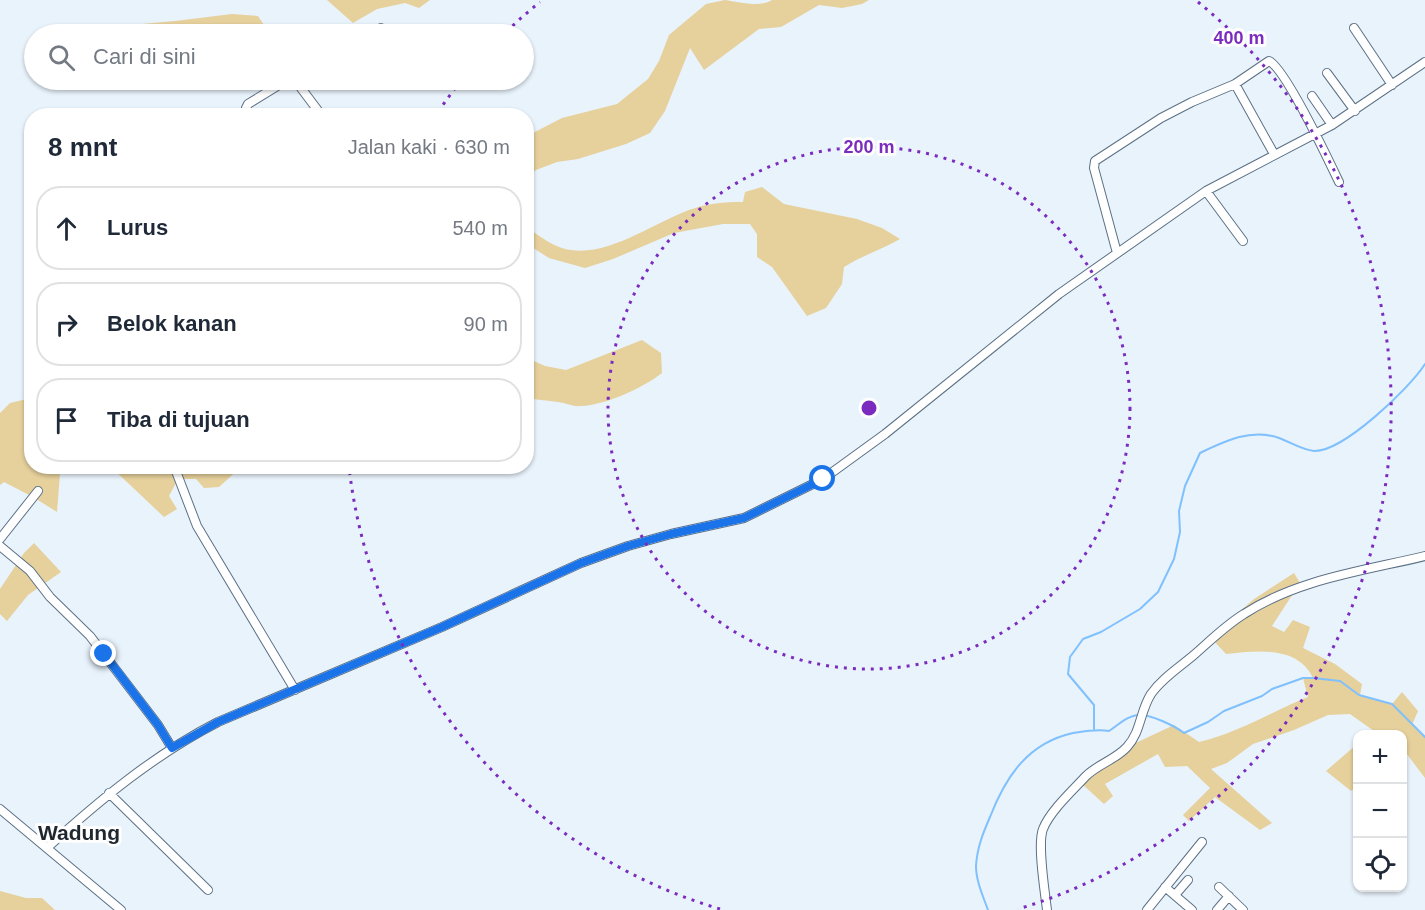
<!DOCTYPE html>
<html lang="id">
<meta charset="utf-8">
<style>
body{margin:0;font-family:Helvetica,sans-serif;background:#f2f2f3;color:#1f2937}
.controls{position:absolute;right:18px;bottom:18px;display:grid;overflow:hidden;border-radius:12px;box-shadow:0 2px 4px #0004}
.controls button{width:54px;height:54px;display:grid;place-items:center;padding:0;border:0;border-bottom:2px solid #e0e1e3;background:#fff;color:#1f2937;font:30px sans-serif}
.stop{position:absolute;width:18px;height:18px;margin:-14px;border:4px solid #1a73e8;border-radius:50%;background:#fff}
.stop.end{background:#1a73e8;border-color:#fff;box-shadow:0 2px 6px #0008}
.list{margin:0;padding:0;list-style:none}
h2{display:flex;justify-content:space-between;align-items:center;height:78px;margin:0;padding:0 24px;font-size:26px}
h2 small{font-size:20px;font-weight:400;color:#747a83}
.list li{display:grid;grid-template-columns:39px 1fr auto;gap:18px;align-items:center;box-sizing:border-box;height:84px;margin:0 12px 12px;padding:0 12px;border:2px solid #e0e1e3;border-radius:24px}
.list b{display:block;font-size:22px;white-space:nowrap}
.list em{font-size:20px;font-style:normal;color:#747a83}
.icon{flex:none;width:33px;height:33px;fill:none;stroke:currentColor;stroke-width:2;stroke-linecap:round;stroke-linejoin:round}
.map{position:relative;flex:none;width:1425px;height:910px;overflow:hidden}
.search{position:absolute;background:#fff;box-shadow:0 2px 4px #0004;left:24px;top:24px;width:510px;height:66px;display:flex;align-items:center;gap:15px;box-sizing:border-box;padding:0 21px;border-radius:33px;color:#747a83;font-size:22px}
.panel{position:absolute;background:#fff;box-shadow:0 2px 4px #0004;left:24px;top:108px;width:510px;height:366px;border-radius:24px}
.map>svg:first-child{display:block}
.green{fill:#e6d09c}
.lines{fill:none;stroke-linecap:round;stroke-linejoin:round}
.stream{stroke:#7fc0fd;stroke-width:2}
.minor-casing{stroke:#5b7085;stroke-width:10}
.minor{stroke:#fff;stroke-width:8}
.route{stroke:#1a73e8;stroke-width:8}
.ring{fill:none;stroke:#7b2cbf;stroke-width:3;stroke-dasharray:3 6}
.labels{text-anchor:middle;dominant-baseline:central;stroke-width:6;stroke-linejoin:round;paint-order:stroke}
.quarter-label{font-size:21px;font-weight:bold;fill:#1e2730;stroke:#fefefe}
.centre{fill:#7b2cbf;stroke:#fefefe;stroke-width:3}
.ring-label{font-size:18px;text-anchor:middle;font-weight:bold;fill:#7b2cbf;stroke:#fefefe;stroke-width:6;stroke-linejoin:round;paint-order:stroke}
</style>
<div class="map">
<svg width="1425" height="910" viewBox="0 0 1425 910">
<rect width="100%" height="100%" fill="#e9f3fc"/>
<!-- green -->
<path class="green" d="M 327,0 L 430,0 L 419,8 L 405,3 L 377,9 L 353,23 Z
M 725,0 C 739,2 760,8 772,0 L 869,0 L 862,4 L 842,8 L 819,5 L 781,27 L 759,29 L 704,70 L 690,48 L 665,111 L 650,133 L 626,144 L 578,159 L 557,162 L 536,170 L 527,178 L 527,136 L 562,118 L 617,104 L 648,79 L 659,61 L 669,35 L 706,4 Z
M 232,14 L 258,16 L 270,34 L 90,34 C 121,25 144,24 175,21 C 194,19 213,16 232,14 Z
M 762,187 L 784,204 L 857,219 L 882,228 L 900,239 C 881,250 861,256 844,267 L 842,284 L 826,308 L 807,316 L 772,267 L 757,257 L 757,234 L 750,224 L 723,224 L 674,233 L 613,259 L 585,268 L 549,258 L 527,244 L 527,225 C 531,231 538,235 544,239 C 590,272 645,226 689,210 C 708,203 724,202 743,202 L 745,192 Z
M 642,340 L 661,353 L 662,373 C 643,388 606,405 581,406 C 574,407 566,403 558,402 C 547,400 538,401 527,397 L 527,358 L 545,366 L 566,370 Z
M 31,398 L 32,466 L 62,467 L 60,474 L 57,512 L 33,497 L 4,482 L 0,485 L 0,413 L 10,403 Z
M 111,467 L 241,467 L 219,487 L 204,488 L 196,479 L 178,479 L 169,496 L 177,509 L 164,517 Z
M 34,543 L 61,572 L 28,595 L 7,621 L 0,614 L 0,589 L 24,553 Z
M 1294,573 L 1300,583 L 1272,626 L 1284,632 L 1293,620 L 1310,627 L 1303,648 L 1335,664 L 1362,684 L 1360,695 L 1392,704 L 1402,692 L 1418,711 L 1412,725 L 1425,737 L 1425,778 L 1406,753 L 1403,755 L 1402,734 L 1370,734 L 1374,731 L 1350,714 L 1328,715 L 1294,730 L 1253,744 L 1227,763 L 1211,769 L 1272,823 L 1260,830 L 1215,797 L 1189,821 L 1183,815 L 1210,788 L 1187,766 L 1165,767 L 1158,754 L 1105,784 L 1113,796 L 1104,804 L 1081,783 L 1127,747 L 1174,725 L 1199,742 C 1238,733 1271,712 1308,697 L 1303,678 L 1313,678 C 1298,645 1256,651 1226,654 L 1210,637 L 1254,599 Z
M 1357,744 L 1357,786 L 1351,791 L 1326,771 Z
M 0,891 L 26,898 L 42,898 L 55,910 L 0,910 Z"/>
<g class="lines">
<!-- stream -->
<path class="stream" d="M 1094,729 L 1094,705 L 1068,674 L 1070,657 L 1083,639 L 1101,632 L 1140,609 L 1158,592 L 1174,559 L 1180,532 L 1179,511 L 1185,486 L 1200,453 C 1225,441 1251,428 1279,438 C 1290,442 1302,450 1314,451 C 1343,452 1410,388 1425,364
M 988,910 C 983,896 976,881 976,866 C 977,848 983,833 990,817 C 1006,776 1028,743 1073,733 C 1086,731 1096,729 1109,731 C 1117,726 1128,715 1139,715 C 1150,714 1175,726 1184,733 L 1208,722 L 1224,711 L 1262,696 L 1272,689 L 1303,678 L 1313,678 L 1340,681 L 1359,695 L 1392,704 L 1425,737"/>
<defs>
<path id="minor" d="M 1354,28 L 1392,85
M 371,34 L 381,28
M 1327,73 L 1355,111
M 295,80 L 322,116
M 1235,84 L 1274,154
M 1312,96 L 1332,125
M 246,116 L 246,108 L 248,104 L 287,80
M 1206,191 L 1243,241
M 1117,253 L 1094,168 L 1095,161 L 1161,118 L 1192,102 L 1235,84 L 1269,61 C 1285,68 1329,161 1339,182
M 174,466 L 197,526 L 295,690
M 0,539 L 38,491
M 0,546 L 30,571 L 50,597 L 90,636 L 158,725 L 172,748
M 109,793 L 208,890
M 0,809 L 121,910
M 48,847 C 101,799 154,755 218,722 L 442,627 L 581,563 L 628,546 L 671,534 L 744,518 L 823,479 L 885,434 L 1059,294 L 1206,191 L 1332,125 L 1425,62
M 1165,887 L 1192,910
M 1219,887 L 1243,910
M 1175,895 L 1188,880
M 1047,910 C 1045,892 1037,844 1043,829 C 1050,811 1073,790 1086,776 C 1098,764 1115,760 1127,747 C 1141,732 1140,711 1151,694 C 1162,678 1180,667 1195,654 C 1211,640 1226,625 1244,614 C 1298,579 1363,571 1425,556
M 1147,910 L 1202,842
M 1217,910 L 1229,896"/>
</defs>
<!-- minor casing -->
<use href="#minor" class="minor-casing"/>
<!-- minor -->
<use href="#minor" class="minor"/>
</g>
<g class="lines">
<!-- route -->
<path class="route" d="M 104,654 L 158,725 L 172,748 L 218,722 L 442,627 L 581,563 L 628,546 L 671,534 L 744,518 L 823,479"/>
</g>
<!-- distance rings -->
<g class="ring">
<circle cx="869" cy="408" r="261"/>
<path d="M720 909A523 523 0 0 1 349 467M438 112A523 523 0 0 1 460 82M506 32A523 523 0 0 1 540 2M1198 2A523 523 0 0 1 1018 909"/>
</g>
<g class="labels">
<!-- quarter labels -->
<g class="quarter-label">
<text x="79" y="832">Wadung</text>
</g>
</g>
<circle cx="869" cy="408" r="9" class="centre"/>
<g class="ring-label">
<text x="1239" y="44">400 m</text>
<text x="869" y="153">200 m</text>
</g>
</svg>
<div class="controls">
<button>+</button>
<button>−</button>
<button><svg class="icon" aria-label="locate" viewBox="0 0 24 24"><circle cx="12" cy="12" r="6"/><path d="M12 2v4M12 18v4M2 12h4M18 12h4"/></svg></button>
</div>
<div class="stop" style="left:823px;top:479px"></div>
<div class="stop end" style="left:104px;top:654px"></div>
<div class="search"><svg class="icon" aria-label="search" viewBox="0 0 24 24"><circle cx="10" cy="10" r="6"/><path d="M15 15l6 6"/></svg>Cari di sini</div>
<section class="panel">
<h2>8 mnt<small>Jalan kaki · 630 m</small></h2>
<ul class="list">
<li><svg class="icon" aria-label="ahead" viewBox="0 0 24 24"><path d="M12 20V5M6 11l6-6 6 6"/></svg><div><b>Lurus</b></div><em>540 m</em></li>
<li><svg class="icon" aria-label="right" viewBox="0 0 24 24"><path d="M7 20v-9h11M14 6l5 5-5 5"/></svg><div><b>Belok kanan</b></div><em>90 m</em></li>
<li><svg class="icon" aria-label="arrive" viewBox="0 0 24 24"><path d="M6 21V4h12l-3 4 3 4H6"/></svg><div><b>Tiba di tujuan</b></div></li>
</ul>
</section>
</div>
